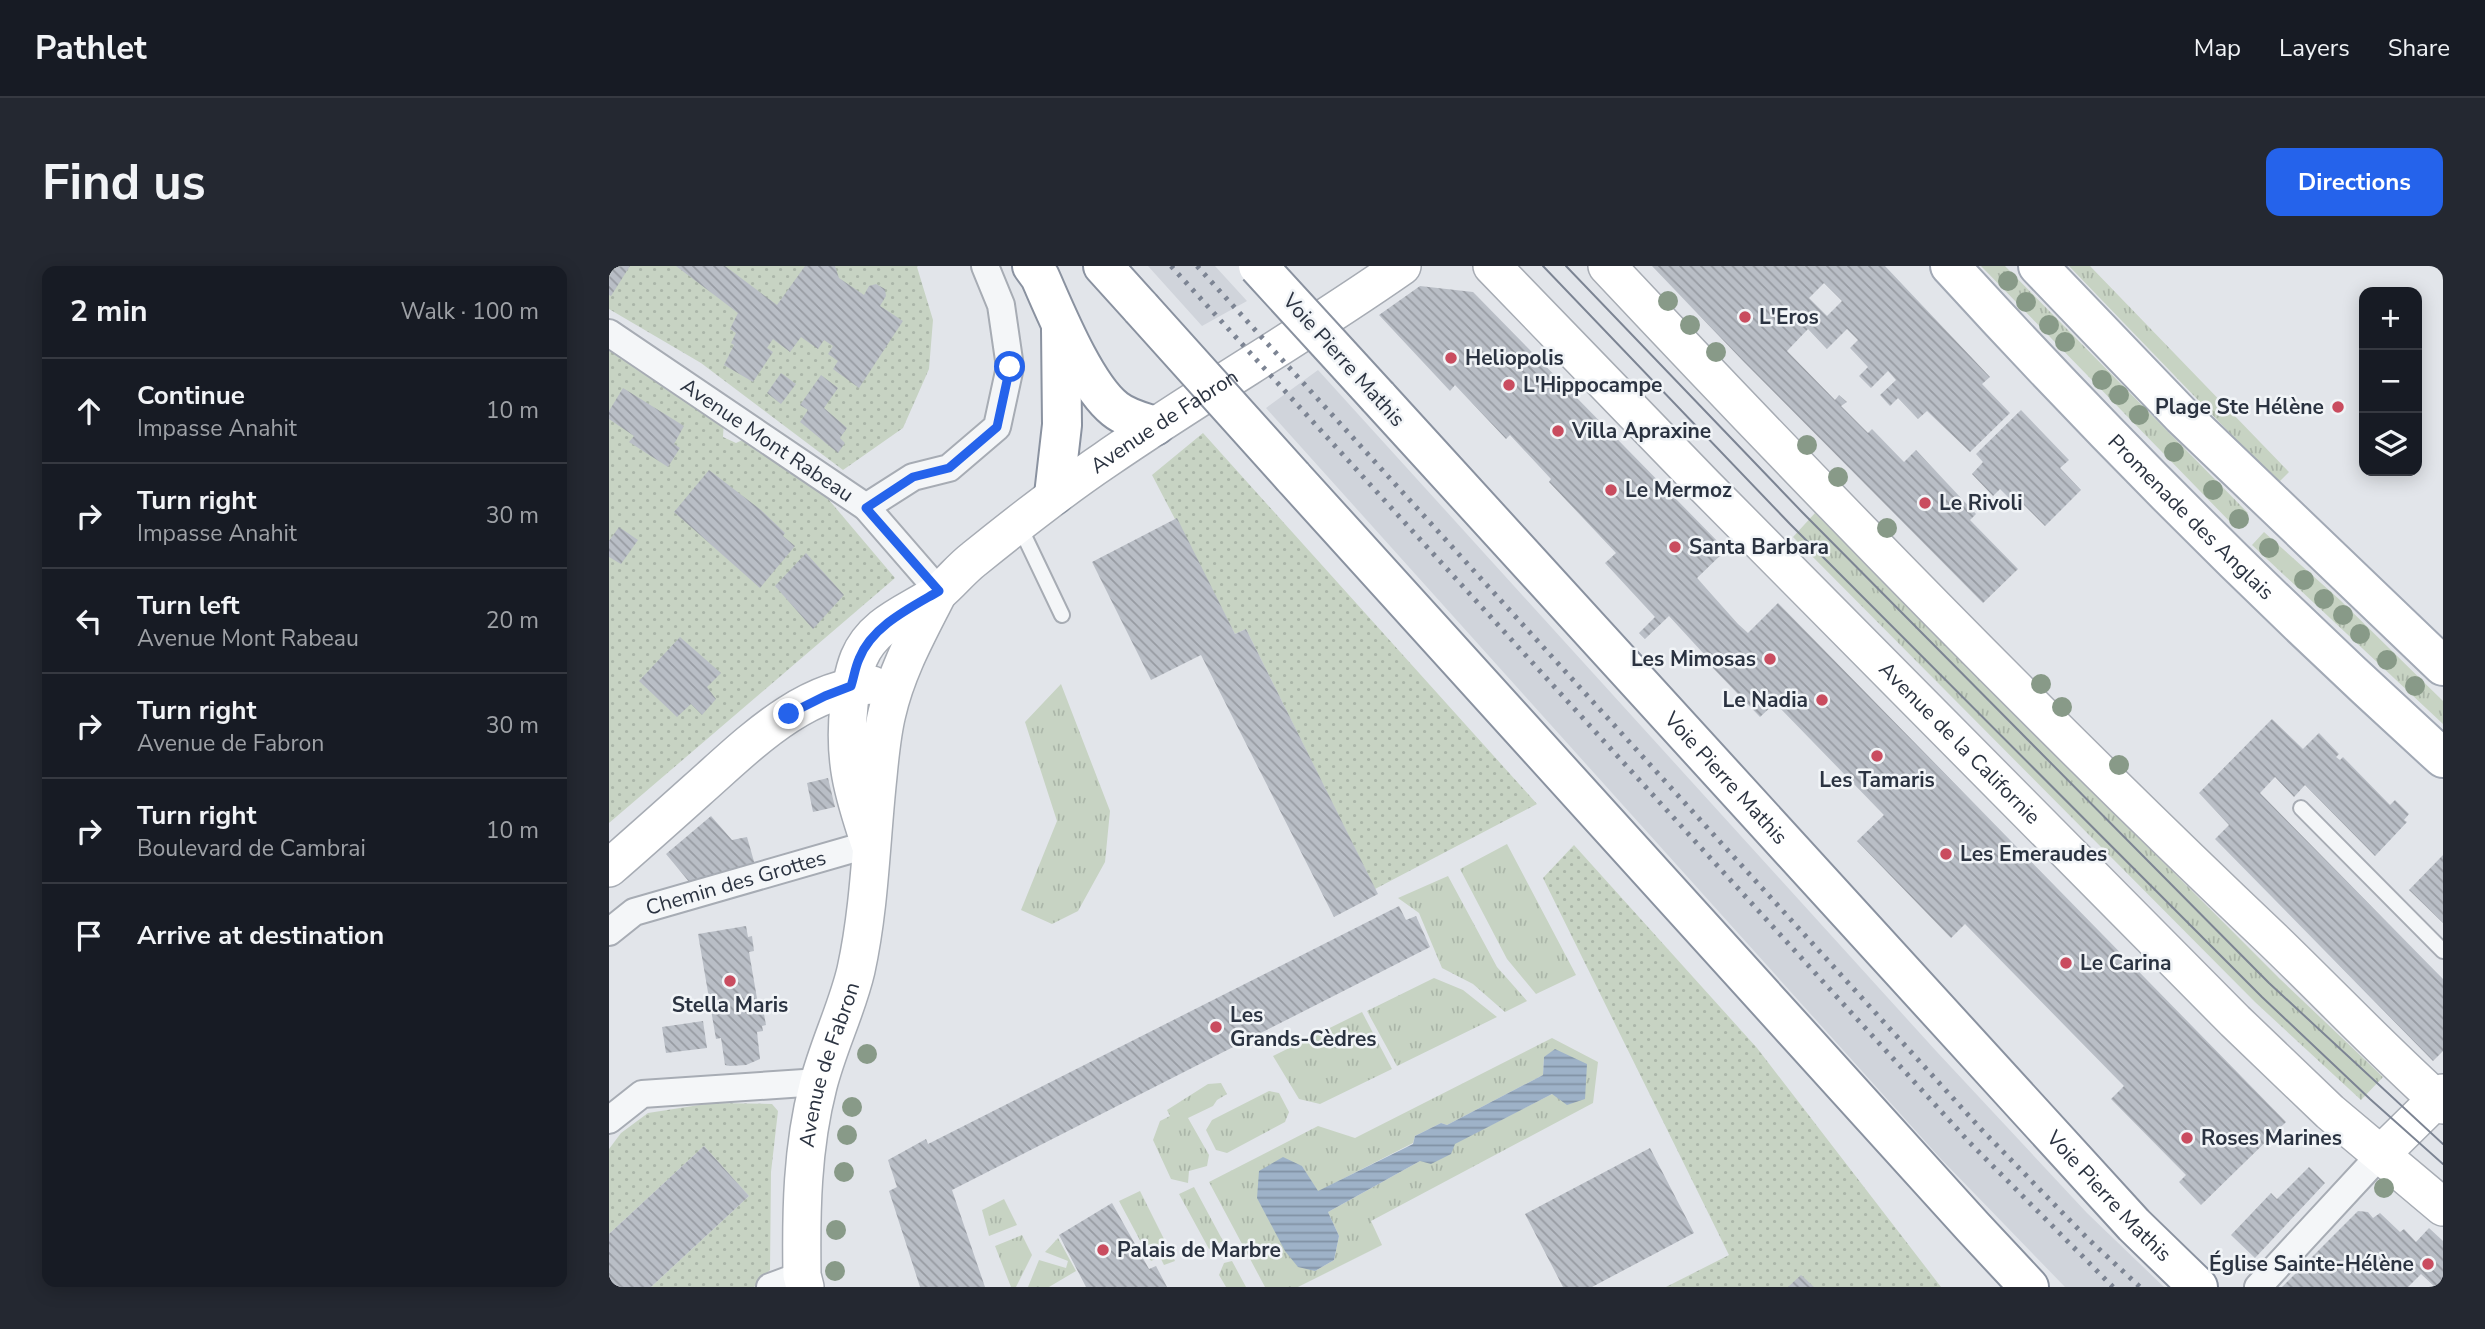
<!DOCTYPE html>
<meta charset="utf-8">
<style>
body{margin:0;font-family:"Nunito Sans",sans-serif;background:#242831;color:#f1f3f6}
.controls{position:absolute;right:21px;top:21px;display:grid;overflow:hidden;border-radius:14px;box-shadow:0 4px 18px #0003}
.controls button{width:63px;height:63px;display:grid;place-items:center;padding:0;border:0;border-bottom:2px solid #363941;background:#171b24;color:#f1f3f6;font:35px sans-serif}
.stop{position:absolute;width:21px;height:21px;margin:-16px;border:5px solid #2563eb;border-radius:50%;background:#fff}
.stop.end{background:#2563eb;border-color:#fff;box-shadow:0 2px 7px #0008}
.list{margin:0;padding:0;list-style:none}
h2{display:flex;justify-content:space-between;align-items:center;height:91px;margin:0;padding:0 28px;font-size:30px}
h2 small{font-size:23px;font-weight:400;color:#9ea1a6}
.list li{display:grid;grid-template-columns:46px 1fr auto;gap:21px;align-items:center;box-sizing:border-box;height:105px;padding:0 28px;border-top:2px solid #363941}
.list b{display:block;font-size:26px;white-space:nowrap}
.list p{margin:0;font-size:23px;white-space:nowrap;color:#9ea1a6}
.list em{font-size:23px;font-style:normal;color:#9ea1a6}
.icon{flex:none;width:38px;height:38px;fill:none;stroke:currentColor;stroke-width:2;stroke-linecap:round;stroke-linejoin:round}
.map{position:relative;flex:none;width:1834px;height:1021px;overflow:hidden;border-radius:14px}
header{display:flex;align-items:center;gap:42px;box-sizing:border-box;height:98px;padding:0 35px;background:#171b24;border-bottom:2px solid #363941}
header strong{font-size:33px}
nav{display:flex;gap:38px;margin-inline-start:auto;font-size:24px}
.intro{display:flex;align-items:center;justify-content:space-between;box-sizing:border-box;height:168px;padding:0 42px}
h1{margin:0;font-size:49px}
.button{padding:18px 32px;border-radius:14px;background:#2563eb;color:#fff;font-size:24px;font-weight:700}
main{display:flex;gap:42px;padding:0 42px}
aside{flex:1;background:#171b24;border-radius:14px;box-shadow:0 4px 18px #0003}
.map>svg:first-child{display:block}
.built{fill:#d0d4db}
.grass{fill:url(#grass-tufts);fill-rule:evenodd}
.garden{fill:url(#garden-dots)}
.water{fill:url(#water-rules)}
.building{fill:url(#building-back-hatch);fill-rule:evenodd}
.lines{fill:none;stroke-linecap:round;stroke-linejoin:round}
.lane-casing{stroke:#a7acb4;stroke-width:18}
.street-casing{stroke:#a7acb4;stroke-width:30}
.secondary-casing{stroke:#a7acb4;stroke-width:40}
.primary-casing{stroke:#a2a9b5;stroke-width:42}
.highway-casing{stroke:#8a92a0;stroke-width:42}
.lane{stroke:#f4f6f8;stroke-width:14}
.street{stroke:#f4f6f8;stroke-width:26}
.secondary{stroke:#fff;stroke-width:37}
.primary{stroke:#fff;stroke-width:38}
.highway{stroke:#fff;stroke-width:38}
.tram{stroke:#7c8493;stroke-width:2}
.rail{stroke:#7c8493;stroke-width:5;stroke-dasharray:3.5 7;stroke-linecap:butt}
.highway-bridge-casing{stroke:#8a92a0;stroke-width:42;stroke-linecap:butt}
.highway-bridge{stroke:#fff;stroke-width:38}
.tree{fill:#889a88}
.route{stroke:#2563eb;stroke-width:9}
.poi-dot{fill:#c94c5f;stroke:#f1f4f7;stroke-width:2.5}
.labels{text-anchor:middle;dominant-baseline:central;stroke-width:5;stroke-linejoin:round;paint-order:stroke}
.poi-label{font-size:21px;font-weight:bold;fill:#2b3341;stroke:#f1f4f7;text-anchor:start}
.street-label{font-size:21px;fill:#2b3341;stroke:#f1f4f7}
</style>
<header>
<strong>Pathlet</strong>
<nav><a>Map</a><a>Layers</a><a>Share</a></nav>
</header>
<div class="intro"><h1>Find us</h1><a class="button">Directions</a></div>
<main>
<aside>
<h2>2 min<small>Walk · 100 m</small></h2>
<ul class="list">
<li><svg class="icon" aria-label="ahead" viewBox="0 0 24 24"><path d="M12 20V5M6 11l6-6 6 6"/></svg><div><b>Continue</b><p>Impasse Anahit</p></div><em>10 m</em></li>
<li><svg class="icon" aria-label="right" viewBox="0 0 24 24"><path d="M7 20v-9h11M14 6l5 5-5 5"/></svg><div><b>Turn right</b><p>Impasse Anahit</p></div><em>30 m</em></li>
<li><svg class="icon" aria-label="left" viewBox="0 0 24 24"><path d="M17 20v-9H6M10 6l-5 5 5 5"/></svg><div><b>Turn left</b><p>Avenue Mont Rabeau</p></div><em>20 m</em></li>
<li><svg class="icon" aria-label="right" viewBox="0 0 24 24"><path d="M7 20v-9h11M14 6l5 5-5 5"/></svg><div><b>Turn right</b><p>Avenue de Fabron</p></div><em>30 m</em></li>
<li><svg class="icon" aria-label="right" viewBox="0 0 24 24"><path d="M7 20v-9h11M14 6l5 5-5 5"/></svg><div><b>Turn right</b><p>Boulevard de Cambrai</p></div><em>10 m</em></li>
<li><svg class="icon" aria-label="arrive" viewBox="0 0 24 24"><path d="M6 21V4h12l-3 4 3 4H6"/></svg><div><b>Arrive at destination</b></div></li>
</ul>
</aside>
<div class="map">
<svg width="1834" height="1021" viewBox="0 0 1834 1021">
<defs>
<pattern id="grass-tufts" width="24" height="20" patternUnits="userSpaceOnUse" patternTransform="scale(1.75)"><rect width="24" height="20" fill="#c7d3c3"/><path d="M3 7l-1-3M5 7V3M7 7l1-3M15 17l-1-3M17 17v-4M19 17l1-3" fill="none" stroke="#abb6a9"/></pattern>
<pattern id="garden-dots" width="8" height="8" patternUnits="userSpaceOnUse" patternTransform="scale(1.75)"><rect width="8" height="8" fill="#c7d3c3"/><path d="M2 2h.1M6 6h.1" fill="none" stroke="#abb6a9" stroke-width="1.8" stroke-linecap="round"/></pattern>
<pattern id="water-rules" width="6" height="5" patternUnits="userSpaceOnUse" patternTransform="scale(1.75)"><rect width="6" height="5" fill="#9eb2c8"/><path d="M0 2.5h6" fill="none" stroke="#8191a4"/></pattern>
<pattern id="building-back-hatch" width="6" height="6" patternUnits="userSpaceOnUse" patternTransform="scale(1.75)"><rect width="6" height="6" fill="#b9bec6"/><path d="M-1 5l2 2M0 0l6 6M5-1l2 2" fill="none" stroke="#979ba2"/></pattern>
</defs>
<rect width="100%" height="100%" fill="#e2e5ea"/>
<!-- built -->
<path class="built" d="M 539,0 L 606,0 L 638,35 L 593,60 Z
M 709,104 L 1328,786 L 1478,947 L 1555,1021 L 1456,1021 L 1332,893 L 657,142 Z"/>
<!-- grass -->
<path class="grass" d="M 1372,0 L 1396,0 L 1639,247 L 1627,262 Z
M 1460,0 L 1481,0 L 1680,206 L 1669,217 Z
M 1206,247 L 1671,713 L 1774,811 L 1752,834 L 1646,736 L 1184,271 Z
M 1655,266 L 1731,334 L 1834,435 L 1834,458 L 1643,279 Z
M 452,418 L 501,545 L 496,596 L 469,645 L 443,658 L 412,644 L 448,555 L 416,456 Z
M 898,578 L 967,709 L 927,728 L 898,693 L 851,603 Z
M 839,610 L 888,701 L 918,735 L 896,746 L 864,718 L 833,702 L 810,647 L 789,632 Z
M 825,712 L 854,724 L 888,751 L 788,800 L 758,745 Z
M 753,746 L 783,803 L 711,838 L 690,833 L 664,790 Z
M 943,772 L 989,796 L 984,837 L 762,955 L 773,979 L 689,1021 L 656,1021 L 600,916 L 709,860 L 746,872 ZM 935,791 L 943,828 L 811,895 L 719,946 L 730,970 L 725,994 L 706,1005 L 693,900 L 708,926 L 804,877 L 806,870 L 832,857 L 838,859 L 934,809 Z
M 612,817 L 618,828 L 608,834 L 604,840 L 579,852 L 600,889 L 598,900 L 580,905 L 579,917 L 562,913 L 544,874 L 551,855 L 561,850 L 558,844 L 599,818 Z
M 660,825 L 670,827 L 680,846 L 676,856 L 618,887 L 607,884 L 597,864 L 603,854 Z
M 585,921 L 614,975 L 600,983 L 570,928 Z
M 531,925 L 566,995 L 555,999 L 551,991 L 542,995 L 510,935 Z
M 395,933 L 408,959 L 380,970 L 373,944 Z
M 413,969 L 423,989 L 407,1021 L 402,1021 L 386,980 Z
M 449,972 L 467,1005 L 440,1021 L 419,1021 L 430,994 L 457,1002 L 459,995 L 436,986 Z
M 623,995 L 637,1021 L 617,1021 L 610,1009 L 615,997 Z"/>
<!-- garden -->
<path class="garden" d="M 0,0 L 309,0 L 308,1 L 324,54 L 320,103 L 294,162 L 234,204 L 92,97 L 0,43 Z
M 0,83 L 115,153 L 114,171 L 127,177 L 140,171 L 209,221 L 286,312 L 0,557 Z
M 594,167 L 928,538 L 766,623 L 637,363 L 626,368 L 543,209 Z
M 965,579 L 1148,782 L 1332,1021 L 1057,1021 L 1120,989 L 934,612 Z
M 103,837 L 163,838 L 169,845 L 162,906 L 161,1004 L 145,1021 L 42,1021 L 140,930 L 95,880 L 0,968 L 0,883 L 12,867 L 39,847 Z"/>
<!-- water -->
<path class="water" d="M 946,783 L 978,798 L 976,833 L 958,839 L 943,828 L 846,878 L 842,888 L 822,898 L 811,895 L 719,946 L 730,970 L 725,994 L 706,1005 L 689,1001 L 676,985 L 648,932 L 650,905 L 674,891 L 693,900 L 709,925 L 804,878 L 806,870 L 832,857 L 838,859 L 934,809 L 935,791 Z"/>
<!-- building -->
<path class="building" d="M 0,0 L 21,0 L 2,30 L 0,29 Z
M 67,0 L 116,0 L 168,39 L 196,0 L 226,0 L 230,12 L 255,29 L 260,20 L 267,18 L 276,23 L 277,30 L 271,40 L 294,55 L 250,122 L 224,103 L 229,95 L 219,88 L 224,80 L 215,74 L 209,83 L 192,71 L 181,86 L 164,73 L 158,82 L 164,86 L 144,116 L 115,99 L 125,79 L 122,77 L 127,67 L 121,63 L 129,47 Z
M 1043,0 L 1276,0 L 1381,111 L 1373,118 L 1401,147 L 1361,186 L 1318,145 L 1309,153 L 1289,132 L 1281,140 L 1271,129 L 1287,114 L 1279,105 L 1262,122 L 1250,110 L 1259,101 L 1241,82 L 1249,74 L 1238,63 L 1218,83 L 1199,63 L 1178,85 L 1226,134 L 1230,129 L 1238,136 L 1232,140 L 1259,167 L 1263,163 L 1295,196 L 1307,184 L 1367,248 L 1361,254 L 1409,303 L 1374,337 L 1134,95 ZM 1215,17 L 1233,35 L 1218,50 L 1200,32 Z
M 811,20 L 864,26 L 1117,284 L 1088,312 L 1129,358 L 1139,367 L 1169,337 L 1677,856 L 1592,939 L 1570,916 L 1577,909 L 1502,833 L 1515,820 L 1356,658 L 1342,672 L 1248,575 L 1275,549 L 1166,437 L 1151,451 L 1103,401 L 1105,399 L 1060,350 L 1036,373 L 1030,367 L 1046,351 L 996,297 L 1007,287 L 940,216 L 942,213 L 901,169 L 897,173 L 846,119 L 841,125 L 770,49 Z
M 172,107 L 187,118 L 172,138 L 158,127 Z
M 212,109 L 229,122 L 215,142 L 238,162 L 231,172 L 236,177 L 229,187 L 191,156 L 199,144 L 191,139 Z
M 14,122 L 75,160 L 65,178 L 71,182 L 59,201 L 20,176 L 25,170 L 0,153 L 0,145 Z
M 1412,144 L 1460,194 L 1451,202 L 1472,224 L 1436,260 L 1414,238 L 1410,242 L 1391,223 L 1384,230 L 1363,208 L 1374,196 L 1367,188 Z
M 100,204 L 152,244 L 176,267 L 174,270 L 186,280 L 151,322 L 65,246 Z
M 568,252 L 626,368 L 637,363 L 769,628 L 725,651 L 592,389 L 542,414 L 483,296 Z
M 10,261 L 29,274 L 12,298 L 0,291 L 0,275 Z
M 197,287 L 235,329 L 204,363 L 166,320 Z
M 71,371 L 112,407 L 98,421 L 107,433 L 93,449 L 82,438 L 68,451 L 30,415 Z
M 1663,453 L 1694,483 L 1710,467 L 1730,488 L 1727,491 L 1731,494 L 1734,491 L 1781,539 L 1786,534 L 1800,548 L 1795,554 L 1798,556 L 1766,590 L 1696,519 L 1685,531 L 1666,511 L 1651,527 L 1834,713 L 1834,785 L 1824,795 L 1606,573 L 1620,559 L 1590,527 Z
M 219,512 L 226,541 L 204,546 L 198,517 Z
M 102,550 L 123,574 L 138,571 L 146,599 L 81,617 L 57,588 Z
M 1834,589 L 1834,657 L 1800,624 Z
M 790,640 L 797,654 L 807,650 L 821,681 L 343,924 L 376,1021 L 311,1021 L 280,925 L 288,921 L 279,894 L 317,873 L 319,878 Z
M 137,660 L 139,671 L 143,670 L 145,685 L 140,686 L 150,744 L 154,743 L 157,759 L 153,760 L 154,765 L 148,766 L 151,793 L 137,799 L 121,800 L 116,799 L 112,772 L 107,773 L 89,668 Z
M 94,755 L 98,782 L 57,787 L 53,761 Z
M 95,880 L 140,930 L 42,1021 L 0,1021 L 0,968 Z
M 1041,882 L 1085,967 L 983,1021 L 954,1021 L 916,948 Z
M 1700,901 L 1716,917 L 1646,992 L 1622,969 L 1662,927 L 1668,933 Z
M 503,937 L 540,1003 L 547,1000 L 558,1021 L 477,1021 L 450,969 Z
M 1749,945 L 1759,946 L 1764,952 L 1771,947 L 1791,966 L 1795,963 L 1807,976 L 1820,962 L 1834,975 L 1834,1021 L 1826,1021 L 1812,1008 L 1799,1021 L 1673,1021 Z
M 1192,1009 L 1205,1021 L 1179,1021 Z"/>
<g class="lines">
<defs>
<path id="lane" d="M 410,259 L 453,349
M 1692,542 L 1834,685"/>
<g id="street">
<path id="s1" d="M 0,67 L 257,241 L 330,325"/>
<path d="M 257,241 L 304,211 L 340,202 L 388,161 L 401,101 L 392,39 L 376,0"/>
<path id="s2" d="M 0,666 L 25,646 L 261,578"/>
<path d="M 0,854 L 33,828 L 210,816"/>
<path d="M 161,1021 L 193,1009"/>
<path d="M 1649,1021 L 1772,888"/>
</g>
<g id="secondary">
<path id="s3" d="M 883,0 L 1096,220 L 1626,755 L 1721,846 L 1834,941"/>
<path d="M 998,0 C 1214,230 1434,456 1663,673 C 1720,728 1775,786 1834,839"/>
<path id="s4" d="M 261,578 C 244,527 234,494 240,439 C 242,423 244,407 250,392 C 265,356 302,346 330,326 C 342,316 352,303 365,293 C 407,259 450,225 496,194 C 593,127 696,68 793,0"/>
<path d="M 0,602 C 30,576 59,550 88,524 C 138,480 193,422 263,419"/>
<path d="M 1772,888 L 1834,827"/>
<path id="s5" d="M 196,1021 L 193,1009 C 192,945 193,882 209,820 C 219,780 238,743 247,704 C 261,640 262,574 269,510 C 271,489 273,467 278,447 C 288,403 310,365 330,325"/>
</g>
<g id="primary">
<path id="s6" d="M 1341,0 C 1498,172 1662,336 1834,492"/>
<path d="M 1429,0 L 1573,150 L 1834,400"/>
</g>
<g id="highway">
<path d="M 423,0 L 431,11 C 447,47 476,119 506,143 C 517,152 533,156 546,160"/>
<path d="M 494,0 L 532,42"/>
<path id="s7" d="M 769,131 L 1525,959 L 1589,1021"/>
<path d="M 684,211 L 1364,961 L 1420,1021"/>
<path d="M 445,229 L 453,159 L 452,63"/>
</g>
</defs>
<!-- lane casing -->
<use href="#lane" class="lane-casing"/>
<!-- street casing -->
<use href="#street" class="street-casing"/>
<!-- secondary casing -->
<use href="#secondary" class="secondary-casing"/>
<!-- primary casing -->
<use href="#primary" class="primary-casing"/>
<!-- highway casing -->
<use href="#highway" class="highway-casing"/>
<!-- lane -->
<use href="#lane" class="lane"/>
<!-- street -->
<use href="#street" class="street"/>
<!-- secondary -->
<use href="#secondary" class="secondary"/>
<!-- primary -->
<use href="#primary" class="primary"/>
<!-- highway -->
<use href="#highway" class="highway"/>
<!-- tram -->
<path class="tram" d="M 934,0 L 1181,258 L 1653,731 L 1761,833 L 1834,898
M 957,0 L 1193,246 L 1660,717 L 1834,878"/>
<!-- rail -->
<path class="rail" d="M 562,0 L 1361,877 L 1504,1021
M 588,0 L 1372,863 L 1477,971 L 1531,1021"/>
<defs>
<path id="highway-bridge" d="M 649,0 L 769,131
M 532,42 L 684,211"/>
</defs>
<!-- highway-bridge casing -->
<use href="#highway-bridge" class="highway-bridge-casing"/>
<!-- highway-bridge -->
<use href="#highway-bridge" class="highway-bridge"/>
</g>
<!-- trees -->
<g class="tree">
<circle cx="1399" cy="15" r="10"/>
<circle cx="1059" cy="35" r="10"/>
<circle cx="1417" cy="36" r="10"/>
<circle cx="1081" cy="59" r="10"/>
<circle cx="1440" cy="59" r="10"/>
<circle cx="1456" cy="76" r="10"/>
<circle cx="1107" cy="86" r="10"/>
<circle cx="1493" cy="114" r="10"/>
<circle cx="1510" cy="129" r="10"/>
<circle cx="1530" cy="149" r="10"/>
<circle cx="1198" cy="179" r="10"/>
<circle cx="1565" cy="186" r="10"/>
<circle cx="1229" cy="211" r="10"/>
<circle cx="1604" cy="224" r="10"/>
<circle cx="1630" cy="253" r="10"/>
<circle cx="1278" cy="262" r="10"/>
<circle cx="1660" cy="282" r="10"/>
<circle cx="1695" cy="314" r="10"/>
<circle cx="1715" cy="333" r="10"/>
<circle cx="1734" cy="349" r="10"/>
<circle cx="1751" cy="368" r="10"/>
<circle cx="1778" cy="394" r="10"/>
<circle cx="1432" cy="418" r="10"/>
<circle cx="1806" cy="420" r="10"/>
<circle cx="1453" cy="441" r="10"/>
<circle cx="1510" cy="499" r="10"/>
<circle cx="258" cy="788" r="10"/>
<circle cx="243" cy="841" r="10"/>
<circle cx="238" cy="869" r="10"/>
<circle cx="235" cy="906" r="10"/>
<circle cx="1775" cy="922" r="10"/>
<circle cx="227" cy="964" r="10"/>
<circle cx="226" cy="1005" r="10"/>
</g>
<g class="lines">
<!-- route -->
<path class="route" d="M 180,448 L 216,430 L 242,420 C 245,411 246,402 250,393 C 263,360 301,342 330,325 L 257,242 L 304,211 L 340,202 L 388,161 L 401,101"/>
</g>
<!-- markers -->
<g class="poi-dot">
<circle cx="1136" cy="51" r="7"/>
<circle cx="842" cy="92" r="7"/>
<circle cx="900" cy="119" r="7"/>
<circle cx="1729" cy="141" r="7"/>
<circle cx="949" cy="165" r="7"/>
<circle cx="1002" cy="224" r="7"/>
<circle cx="1316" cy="237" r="7"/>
<circle cx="1066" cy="281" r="7"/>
<circle cx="1161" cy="393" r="7"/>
<circle cx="1213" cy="434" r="7"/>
<circle cx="1268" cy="490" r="7"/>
<circle cx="1337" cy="588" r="7"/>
<circle cx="1457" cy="697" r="7"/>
<circle cx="121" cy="715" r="7"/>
<circle cx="607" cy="761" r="7"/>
<circle cx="1578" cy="872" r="7"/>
<circle cx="494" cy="984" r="7"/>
<circle cx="1819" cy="998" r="7"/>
</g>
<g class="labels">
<!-- poi labels -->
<g class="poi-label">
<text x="1150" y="51">L'Eros</text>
<text x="856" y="92">Heliopolis</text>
<text x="914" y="119">L'Hippocampe</text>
<text x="1715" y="141" text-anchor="end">Plage Ste Hélène</text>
<text x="963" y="165">Villa Apraxine</text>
<text x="1016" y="224">Le Mermoz</text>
<text x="1330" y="237">Le Rivoli</text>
<text x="1080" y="281">Santa Barbara</text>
<text x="1147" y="393" text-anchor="end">Les Mimosas</text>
<text x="1199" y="434" text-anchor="end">Le Nadia</text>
<text x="1268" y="514" text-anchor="middle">Les Tamaris</text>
<text x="1351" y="588">Les Emeraudes</text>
<text x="1471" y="697">Le Carina</text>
<text x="121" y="739" text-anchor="middle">Stella Maris</text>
<text x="621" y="749">Les<tspan x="621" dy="24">Grands-Cèdres</tspan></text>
<text x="1592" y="872">Roses Marines</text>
<text x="508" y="984">Palais de Marbre</text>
<text x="1805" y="998" text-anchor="end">Église Sainte-Hélène</text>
</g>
<!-- street labels -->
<g class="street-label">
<text transform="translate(735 94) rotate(48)">Voie Pierre Mathis</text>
<text stroke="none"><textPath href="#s4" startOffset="579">Avenue de Fabron</textPath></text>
<text stroke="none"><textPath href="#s1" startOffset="191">Avenue Mont Rabeau</textPath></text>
<text stroke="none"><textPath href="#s6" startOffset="348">Promenade des Anglais</textPath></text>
<text stroke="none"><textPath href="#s3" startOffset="668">Avenue de la Californie</textPath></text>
<text stroke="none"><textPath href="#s7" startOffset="516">Voie Pierre Mathis</textPath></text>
<text stroke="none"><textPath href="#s2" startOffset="138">Chemin des Grottes</textPath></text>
<text stroke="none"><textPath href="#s5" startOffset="226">Avenue de Fabron</textPath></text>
<text stroke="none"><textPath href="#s7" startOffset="1083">Voie Pierre Mathis</textPath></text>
</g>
</g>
</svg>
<div class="controls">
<button>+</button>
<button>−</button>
<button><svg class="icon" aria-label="layers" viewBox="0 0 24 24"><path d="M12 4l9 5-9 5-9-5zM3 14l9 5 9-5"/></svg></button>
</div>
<div class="stop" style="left:401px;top:101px"></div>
<div class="stop end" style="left:180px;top:448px"></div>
</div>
</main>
